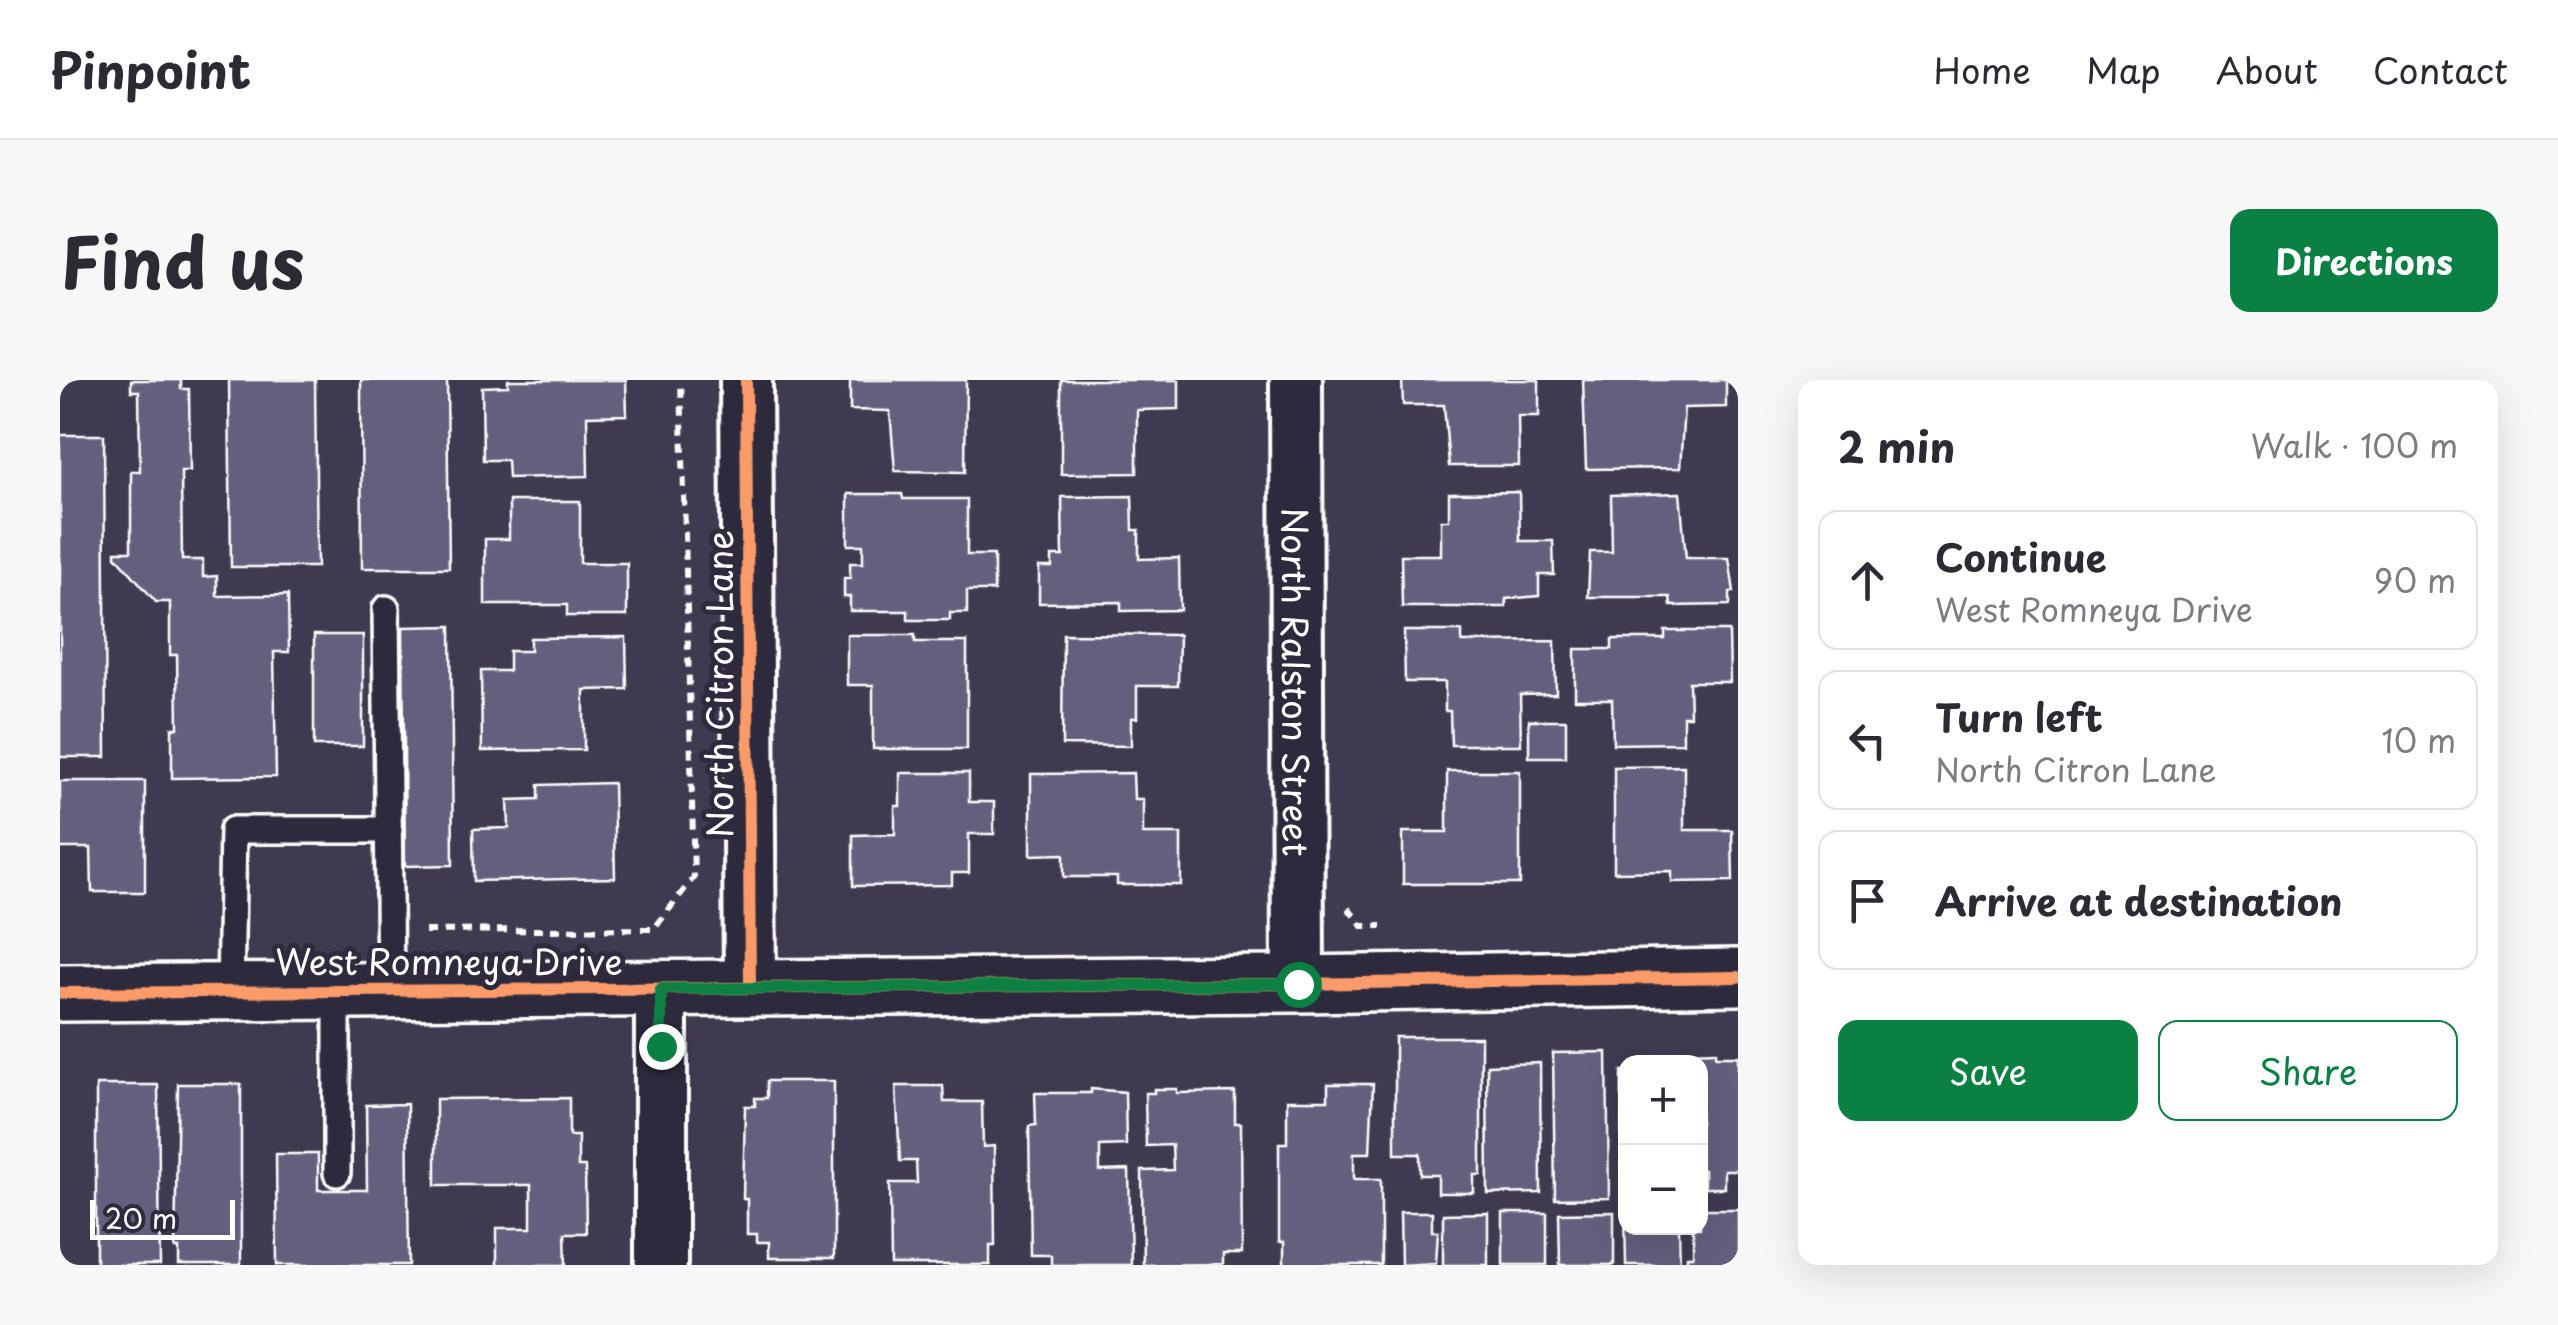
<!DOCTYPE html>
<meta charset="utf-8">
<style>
body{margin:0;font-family:"Playpen Sans",sans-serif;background:#f7f7f7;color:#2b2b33}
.controls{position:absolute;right:30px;bottom:30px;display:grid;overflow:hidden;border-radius:20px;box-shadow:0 10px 40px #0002}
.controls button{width:90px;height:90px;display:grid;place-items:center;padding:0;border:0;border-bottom:2px solid #e1e1e2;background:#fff;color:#2b2b33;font:50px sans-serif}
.scale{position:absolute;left:30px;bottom:25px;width:145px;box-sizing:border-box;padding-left:10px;border:5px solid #fff;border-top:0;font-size:28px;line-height:35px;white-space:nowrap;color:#fff;-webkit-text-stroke:8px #2f2a3d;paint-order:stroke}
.stop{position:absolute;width:30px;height:30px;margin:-22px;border:8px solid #0b8043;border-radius:50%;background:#fff}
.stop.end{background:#0b8043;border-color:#fff;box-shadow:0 2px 10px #0008}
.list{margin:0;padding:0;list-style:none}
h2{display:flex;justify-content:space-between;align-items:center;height:130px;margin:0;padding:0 40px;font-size:42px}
h2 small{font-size:32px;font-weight:400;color:#7c7c81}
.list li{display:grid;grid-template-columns:65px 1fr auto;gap:30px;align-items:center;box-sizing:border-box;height:140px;margin:0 20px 20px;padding:0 20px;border:2px solid #e1e1e2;border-radius:20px}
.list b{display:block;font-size:38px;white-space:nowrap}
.list p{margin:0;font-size:32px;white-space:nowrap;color:#7c7c81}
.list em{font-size:32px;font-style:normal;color:#7c7c81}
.actions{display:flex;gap:20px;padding:30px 40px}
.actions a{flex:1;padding:22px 0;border:2px solid #0b8043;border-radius:20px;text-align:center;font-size:35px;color:#0b8043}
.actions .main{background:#0b8043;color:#fff}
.icon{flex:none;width:55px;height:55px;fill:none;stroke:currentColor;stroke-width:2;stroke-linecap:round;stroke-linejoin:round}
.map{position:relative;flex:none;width:1678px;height:885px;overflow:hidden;border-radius:20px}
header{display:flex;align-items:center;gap:60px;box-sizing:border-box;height:140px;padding:0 50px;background:#fff;border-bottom:2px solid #e1e1e2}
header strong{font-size:48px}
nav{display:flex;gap:55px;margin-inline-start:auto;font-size:35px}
.intro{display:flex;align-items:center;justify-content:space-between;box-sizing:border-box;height:240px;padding:0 60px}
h1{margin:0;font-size:70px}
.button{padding:25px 45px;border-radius:20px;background:#0b8043;color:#fff;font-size:35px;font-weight:700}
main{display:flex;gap:60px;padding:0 60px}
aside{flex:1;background:#fff;border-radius:20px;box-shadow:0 10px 40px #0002}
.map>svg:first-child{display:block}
.building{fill:#64607e;stroke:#fff;stroke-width:2.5}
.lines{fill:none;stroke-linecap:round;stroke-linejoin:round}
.lane-casing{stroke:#fff;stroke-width:32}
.street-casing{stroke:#fff;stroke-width:58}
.secondary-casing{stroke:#fff;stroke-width:62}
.path{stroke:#fff;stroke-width:6;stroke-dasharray:10 8;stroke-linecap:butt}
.lane{stroke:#2f2a3d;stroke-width:25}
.street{stroke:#2f2a3d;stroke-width:50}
.secondary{stroke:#2f2a3d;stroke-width:55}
.cycleway-casing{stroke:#2f2a3d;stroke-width:19}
.cycleway{stroke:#fa9b69;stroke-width:12}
.route{stroke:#0b8043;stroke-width:12}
.labels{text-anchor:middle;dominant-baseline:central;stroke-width:10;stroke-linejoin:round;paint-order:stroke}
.street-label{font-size:35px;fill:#fff;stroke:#2f2a3d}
</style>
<header>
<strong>Pinpoint</strong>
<nav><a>Home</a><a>Map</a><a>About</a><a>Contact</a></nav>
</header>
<div class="intro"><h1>Find us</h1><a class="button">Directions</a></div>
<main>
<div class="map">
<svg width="1678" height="885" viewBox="0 0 1678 885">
<rect width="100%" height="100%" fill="#3f3a50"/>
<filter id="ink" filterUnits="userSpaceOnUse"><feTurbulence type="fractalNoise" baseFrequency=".01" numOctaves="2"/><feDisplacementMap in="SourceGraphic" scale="20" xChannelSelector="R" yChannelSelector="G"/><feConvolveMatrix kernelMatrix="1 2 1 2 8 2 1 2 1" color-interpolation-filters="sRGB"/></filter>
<g filter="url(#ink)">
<!-- building -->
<path class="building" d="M 71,0 L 121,0 L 121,9 L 129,9 L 130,91 L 121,91 L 122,180 L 143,180 L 143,197 L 157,196 L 157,216 L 228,215 L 229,272 L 214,272 L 216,397 L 112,398 L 112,348 L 118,348 L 117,275 L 110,275 L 110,222 L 96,222 L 56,176 L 56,171 L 71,171 L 71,91 L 80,91 L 79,11 L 71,11 Z
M 169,0 L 255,0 L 257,187 L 171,187 Z
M 301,0 L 387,0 L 389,188 L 302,188 Z
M 448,0 L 566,0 L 567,35 L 527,36 L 528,96 L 448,98 L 447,80 L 423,80 L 422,7 L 448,6 Z
M 790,0 L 906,0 L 905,92 L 835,91 L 830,31 L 790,30 Z
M 1001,0 L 1119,0 L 1119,29 L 1077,30 L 1077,93 L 1001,94 Z
M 1342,0 L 1479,0 L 1479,36 L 1458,36 L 1459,86 L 1389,86 L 1384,25 L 1343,25 Z
M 1523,0 L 1666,0 L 1666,27 L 1624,28 L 1620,88 L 1526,89 Z
M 0,55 L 44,55 L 46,377 L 0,377 Z
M 1459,112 L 1460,161 L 1493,161 L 1494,195 L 1479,195 L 1479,216 L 1446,219 L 1446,227 L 1342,227 L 1341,175 L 1381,175 L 1381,140 L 1389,140 L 1389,113 Z
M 1620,113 L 1626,178 L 1669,178 L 1674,212 L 1670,212 L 1670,225 L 1611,226 L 1610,217 L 1528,217 L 1530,172 L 1552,172 L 1551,115 Z
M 788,114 L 842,114 L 843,119 L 907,119 L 907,175 L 934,175 L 934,211 L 907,211 L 907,233 L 890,233 L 890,240 L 848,240 L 848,231 L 790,231 L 790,217 L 784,217 L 784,198 L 790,198 L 790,183 L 803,183 L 803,165 L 788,165 Z
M 1072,116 L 1073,150 L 1079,150 L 1079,179 L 1119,178 L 1120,230 L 1061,231 L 1061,222 L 979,223 L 979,187 L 992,187 L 992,176 L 1003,176 L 1002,117 Z
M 449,121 L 520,121 L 520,183 L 567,183 L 567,236 L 507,236 L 507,225 L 425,225 L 425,159 L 449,159 Z
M 391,246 L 393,485 L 345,486 L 343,247 Z
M 1344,251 L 1402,251 L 1402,262 L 1495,261 L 1496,314 L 1460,315 L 1461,365 L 1391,365 L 1390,331 L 1385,331 L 1385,302 L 1345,302 Z
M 1605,251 L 1669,251 L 1670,302 L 1629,302 L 1630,336 L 1623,336 L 1623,363 L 1553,364 L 1552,319 L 1515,319 L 1515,269 L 1552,269 L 1552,259 L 1605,259 Z
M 1003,254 L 1119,255 L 1118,306 L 1077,306 L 1077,338 L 1071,338 L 1071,366 L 1002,365 Z
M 254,255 L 303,255 L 303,366 L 254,366 Z
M 787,255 L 855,255 L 855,262 L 907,262 L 907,369 L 813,369 L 813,305 L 787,305 Z
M 566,257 L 567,309 L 524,310 L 524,370 L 422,371 L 421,291 L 449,291 L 449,271 L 470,271 L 470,258 Z
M 1469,340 L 1506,340 L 1506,377 L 1469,377 Z
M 1624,386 L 1624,450 L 1672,450 L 1673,501 L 1612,502 L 1612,491 L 1554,492 L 1554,387 Z
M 1387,391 L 1460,391 L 1460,504 L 1343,504 L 1343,452 L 1387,452 Z
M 840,393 L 909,393 L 909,422 L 934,422 L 934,454 L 909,454 L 909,493 L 892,493 L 892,505 L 793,506 L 793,455 L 835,454 L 835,426 L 840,426 Z
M 1073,393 L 1074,419 L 1083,419 L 1083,454 L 1121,454 L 1121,505 L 1057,505 L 1057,497 L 1004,497 L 1004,474 L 971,475 L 971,394 Z
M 0,401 L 85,401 L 85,512 L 32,512 L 31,468 L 0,468 Z
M 553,403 L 555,498 L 414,501 L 413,449 L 449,448 L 448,420 L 479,419 L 479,405 Z
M 1335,657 L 1421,657 L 1421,795 L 1414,795 L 1414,813 L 1378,813 L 1378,795 L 1360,795 L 1360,774 L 1335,774 Z
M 1656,671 L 1656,676 L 1678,676 L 1678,790 L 1664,790 L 1664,808 L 1644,808 L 1644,790 L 1640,790 L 1640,682 L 1629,682 L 1628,672 Z
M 1547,672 L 1549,818 L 1495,819 L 1493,673 Z
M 1480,683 L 1481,813 L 1428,814 L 1427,685 Z
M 1562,691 L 1566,691 L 1566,790 L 1561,790 Z
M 707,701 L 774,701 L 774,878 L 709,878 L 709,862 L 697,862 L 697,854 L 687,854 L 687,819 L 683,819 L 685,726 L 695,726 L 695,718 L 707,718 Z
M 118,704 L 181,704 L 181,885 L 119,885 L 119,869 L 115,869 Z
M 1268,704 L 1313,704 L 1310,773 L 1294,773 L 1294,799 L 1321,799 L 1321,885 L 1224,885 L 1224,862 L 1219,862 L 1219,763 L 1227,763 L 1227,720 L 1268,720 Z
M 36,705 L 98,705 L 100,885 L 36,885 Z
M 836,706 L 883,706 L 884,722 L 922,722 L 923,767 L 934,766 L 935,865 L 930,865 L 930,885 L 831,885 L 830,803 L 857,803 L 856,781 L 840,781 Z
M 1031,709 L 1065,712 L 1066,765 L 1040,766 L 1040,791 L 1069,790 L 1071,885 L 991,885 L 991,875 L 971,875 L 969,746 L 976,745 L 975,713 L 1031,713 Z
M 1094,709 L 1117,709 L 1117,713 L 1175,712 L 1175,743 L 1181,743 L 1182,874 L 1163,874 L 1163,884 L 1083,885 L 1082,791 L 1113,790 L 1112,765 L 1086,766 L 1085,713 L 1094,713 Z
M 509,718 L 509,756 L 518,756 L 518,787 L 525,787 L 526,853 L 505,853 L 506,885 L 437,885 L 437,848 L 471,848 L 471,805 L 376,805 L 376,719 Z
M 347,724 L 349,885 L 217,885 L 216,774 L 258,774 L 258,810 L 307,810 L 306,725 Z
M 1640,829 L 1678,829 L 1678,885 L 1627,885 L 1627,876 L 1633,876 L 1633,848 L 1640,848 Z
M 1565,830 L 1566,848 L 1619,848 L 1620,885 L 1566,885 Z
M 1340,832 L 1372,832 L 1372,851 L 1378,851 L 1376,883 L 1341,885 Z
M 1554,832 L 1554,885 L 1500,885 L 1499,833 Z
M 1428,833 L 1428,885 L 1383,885 L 1383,834 Z
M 1443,833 L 1487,833 L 1487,885 L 1443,885 Z"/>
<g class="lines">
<defs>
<path id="lane" d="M 326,229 L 330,611
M 277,610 L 277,793
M 170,612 L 173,450 L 329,450"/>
<g id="street">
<path d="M 686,0 L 690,608"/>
<path id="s1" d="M 1236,0 L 1238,604"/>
<path d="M 601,609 L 601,885"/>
</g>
<path id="secondary" d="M 0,613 L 1238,604 L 1678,597"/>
</defs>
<!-- lane casing -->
<use href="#lane" class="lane-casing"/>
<!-- street casing -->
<use href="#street" class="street-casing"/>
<!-- secondary casing -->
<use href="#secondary" class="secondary-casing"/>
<!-- path -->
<path class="path" d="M 1288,528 L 1302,546 L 1322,546
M 365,551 L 594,549 L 634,497 L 621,0"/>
<!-- lane -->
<use href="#lane" class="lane"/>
<!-- street -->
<use href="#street" class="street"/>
<!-- secondary -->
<use href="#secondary" class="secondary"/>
<defs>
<path id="cycleway" d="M 686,0 L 690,608
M 0,613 L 1238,604 L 1678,597"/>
</defs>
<!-- cycleway casing -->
<use href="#cycleway" class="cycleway-casing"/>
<!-- cycleway -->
<use href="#cycleway" class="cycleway"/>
</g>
</g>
<g class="lines" filter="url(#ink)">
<!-- route -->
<path class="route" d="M 601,666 L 601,609 L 1238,604"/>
</g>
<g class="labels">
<!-- street labels -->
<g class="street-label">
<text stroke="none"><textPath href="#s1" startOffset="302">North Ralston Street</textPath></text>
<text transform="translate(658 304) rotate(-90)">North Citron Lane</text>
<text x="389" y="580">West Romneya Drive</text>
</g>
</g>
</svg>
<div class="controls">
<button>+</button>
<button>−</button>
</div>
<div class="scale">20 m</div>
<div class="stop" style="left:1238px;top:604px"></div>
<div class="stop end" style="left:601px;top:666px"></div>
</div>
<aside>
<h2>2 min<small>Walk · 100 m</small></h2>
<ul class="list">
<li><svg class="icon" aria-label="ahead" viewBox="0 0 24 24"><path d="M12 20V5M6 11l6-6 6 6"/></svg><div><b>Continue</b><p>West Romneya Drive</p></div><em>90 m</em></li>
<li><svg class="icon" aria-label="left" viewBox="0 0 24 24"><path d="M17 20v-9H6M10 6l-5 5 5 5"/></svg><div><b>Turn left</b><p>North Citron Lane</p></div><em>10 m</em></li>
<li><svg class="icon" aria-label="arrive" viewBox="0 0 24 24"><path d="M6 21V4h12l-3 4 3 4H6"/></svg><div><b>Arrive at destination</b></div></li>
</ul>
<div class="actions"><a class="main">Save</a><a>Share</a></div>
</aside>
</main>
